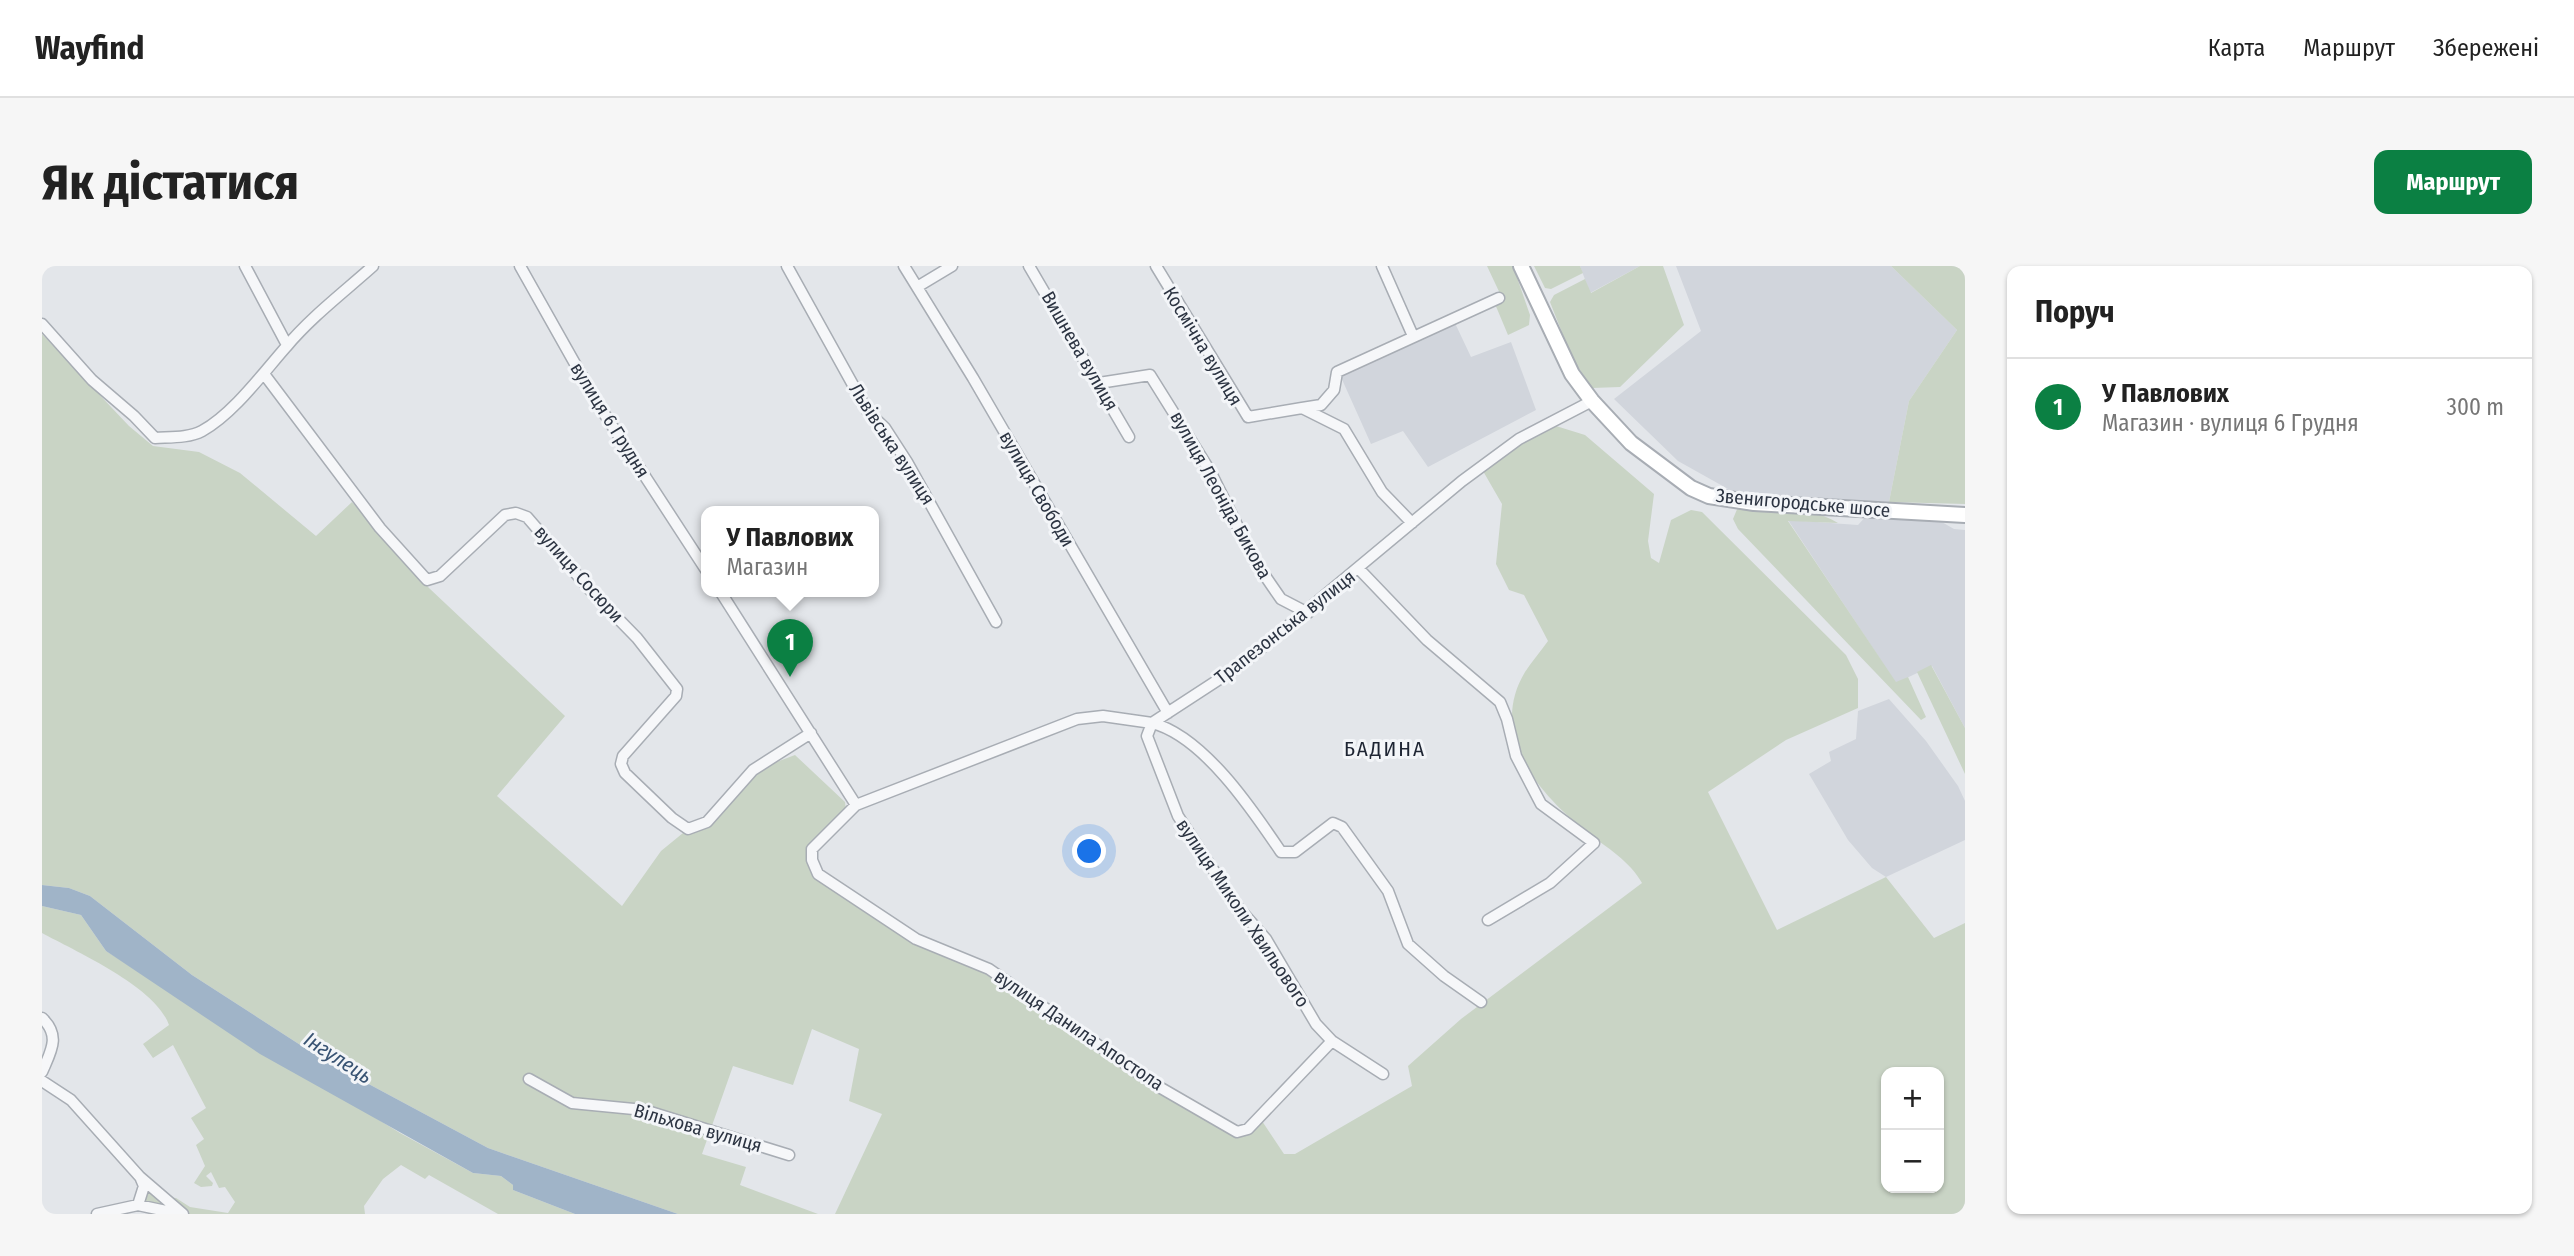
<!DOCTYPE html>
<html lang="uk">
<meta charset="utf-8">
<style>
body{margin:0;font-family:"Fira Sans Condensed",sans-serif;background:#f6f6f6;color:#222}
.controls{position:absolute;right:21px;bottom:21px;display:grid;overflow:hidden;border-radius:14px;box-shadow:0 2px 5px #0004}
.controls button{width:63px;height:63px;display:grid;place-items:center;padding:0;border:0;border-bottom:2px solid #e0e0e0;background:#fff;color:#222;font:35px sans-serif}
.you{position:absolute;left:1048px;top:586px;width:24px;height:24px;margin:-18px;border:5px solid #fff;border-radius:50%;background:#1a73e8;box-shadow:0 0 0 10px #1a73e833}
.badge{display:grid;place-items:center;width:46px;height:46px;border-radius:50%;background:#0b8043;color:#fff;font-size:23px;font-weight:700}
.pin{position:absolute;translate:-50% -58px;filter:drop-shadow(0 2px 4px #0008)}
.pin::after{content:'';position:absolute;top:37px;width:24px;height:21px;background:inherit;clip-path:polygon(0 0,100% 0,50% 100%)}
.popup{position:absolute;left:659px;top:240px;width:178px;height:91px;box-sizing:border-box;display:grid;place-content:center;border-radius:14px;background:#fff;filter:drop-shadow(0 2px 5px #0005);font-size:23px;white-space:nowrap;color:#767676}
.popup b{font-size:26px;color:#222}
.popup::after{content:'';position:absolute;left:50%;top:100%;margin-left:-14px;border:14px solid transparent;border-top-color:#fff}
.list{margin:0;padding:0;list-style:none}
h2{display:flex;justify-content:space-between;align-items:center;height:91px;margin:0;padding:0 28px;font-size:30px}
h2 small{font-size:23px;font-weight:400;color:#767676}
.list li{display:grid;grid-template-columns:46px 1fr auto;gap:21px;align-items:center;box-sizing:border-box;height:98px;padding:0 28px;border-top:2px solid #e0e0e0}
.list b{display:block;font-size:26px;white-space:nowrap}
.list p{margin:0;font-size:23px;white-space:nowrap;color:#767676}
.list em{font-size:23px;font-style:normal;color:#767676}
.map{position:relative;flex:none;width:1923px;height:948px;overflow:hidden;border-radius:14px}
header{display:flex;align-items:center;gap:42px;box-sizing:border-box;height:98px;padding:0 35px;background:#fff;border-bottom:2px solid #e0e0e0}
header strong{font-size:33px}
nav{display:flex;gap:38px;margin-inline-start:auto;font-size:24px}
.intro{display:flex;align-items:center;justify-content:space-between;box-sizing:border-box;height:168px;padding:0 42px}
h1{margin:0;font-size:49px}
.button{padding:18px 32px;border-radius:14px;background:#0b8043;color:#fff;font-size:24px;font-weight:700}
main{display:flex;gap:42px;padding:0 42px}
aside{flex:1;background:#fff;border-radius:14px;box-shadow:0 2px 5px #0004}
.map>svg:first-child{display:block}
.built{fill:#d1d5dc}
.green{fill:#c9d4c5;fill-rule:evenodd}
.water{fill:#a0b4c8}
.lines{fill:none;stroke-linecap:round;stroke-linejoin:round}
.minor-casing{stroke:#a8adb4;stroke-width:13}
.secondary-casing{stroke:#a8adb4;stroke-width:18}
.minor{stroke:#f6f7f9;stroke-width:10}
.secondary{stroke:#fff;stroke-width:14}
.labels{text-anchor:middle;dominant-baseline:central;stroke-width:6;stroke-linejoin:round;paint-order:stroke}
.street-label{font-size:19px;fill:#2c3442;stroke:#f3f5f8}
.neighbourhood-label{font-size:21px;letter-spacing:2px;fill:#1e2533;stroke:#f3f5f8}
.water-label{font-size:21px;font-style:italic;fill:#385373;stroke:#f3f5f8}
</style>
<header>
<strong>Wayfind</strong>
<nav><a>Карта</a><a>Маршрут</a><a>Збережені</a></nav>
</header>
<div class="intro"><h1>Як дістатися</h1><a class="button">Маршрут</a></div>
<main>
<div class="map">
<svg width="1923" height="948" viewBox="0 0 1923 948">
<rect width="100%" height="100%" fill="#e3e6ea"/>
<!-- built -->
<path class="built" d="M 1538,0 L 1598,0 L 1548,27 Z
M 1634,0 L 1849,0 L 1915,64 L 1867,135 L 1847,236 L 1695,228 L 1636,195 L 1572,133 L 1659,65 Z
M 1412,55 L 1429,91 L 1469,76 L 1494,144 L 1386,201 L 1361,165 L 1329,178 L 1298,109 Z
M 1826,248 L 1898,255 L 1912,263 L 1923,264 L 1923,462 L 1890,400 L 1854,417 L 1746,254 L 1816,259 Z
M 1847,433 L 1884,475 L 1916,520 L 1923,535 L 1923,574 L 1844,611 L 1830,602 L 1806,574 L 1767,508 L 1789,495 L 1787,486 L 1814,473 L 1816,445 Z"/>
<!-- green -->
<path class="green" d="M 1445,0 L 1471,0 L 1488,49 L 1487,59 L 1466,69 L 1453,38 L 1461,34 Z
M 1492,0 L 1538,0 L 1541,7 L 1509,23 L 1503,22 Z
M 1598,0 L 1621,0 L 1642,59 L 1578,121 L 1550,122 L 1530,92 L 1508,36 L 1512,29 L 1543,13 L 1549,27 Z
M 1849,0 L 1923,0 L 1923,238 L 1847,236 L 1867,135 L 1915,64 Z
M 0,68 L 87,160 L 111,180 L 157,186 L 198,207 L 274,270 L 310,236 L 387,322 L 523,450 L 455,530 L 580,640 L 619,585 L 641,567 L 668,559 L 716,503 L 753,489 L 803,536 L 804,545 L 768,581 L 774,609 L 871,676 L 946,705 L 1194,869 L 1220,855 L 1242,888 L 1253,888 L 1370,820 L 1366,800 L 1419,753 L 1600,617 C 1588,595 1565,582 1545,566 C 1498,529 1445,469 1483,406 C 1490,395 1499,385 1506,375 L 1482,329 L 1467,324 L 1454,298 L 1460,238 L 1441,205 L 1481,176 L 1514,160 L 1543,169 L 1612,228 L 1606,275 L 1609,292 L 1617,297 L 1629,254 L 1649,244 L 1660,246 L 1804,389 L 1816,413 L 1816,442 L 1744,474 L 1666,526 L 1735,664 L 1844,611 L 1892,672 L 1923,657 L 1923,948 L 793,948 L 840,848 L 807,835 L 817,783 L 770,763 L 751,819 L 691,800 L 660,888 L 704,901 L 698,919 L 776,948 L 636,948 L 446,882 L 280,793 L 150,709 L 48,630 L 27,622 L 0,619 ZM 1844,806 L 1897,806 L 1897,922 L 1844,922 Z
M 1696,241 C 1729,243 1767,239 1796,257 L 1746,255 L 1854,416 L 1866,411 L 1884,451 L 1879,454 L 1696,263 L 1691,253 Z
M 1889,399 L 1923,462 L 1923,508 L 1875,406 Z
M 0,640 L 39,649 L 64,685 L 358,867 L 431,907 L 459,910 L 471,919 L 471,924 L 533,948 L 456,948 L 387,909 L 383,913 L 359,899 L 341,913 L 322,940 L 323,948 L 145,948 L 101,938 L 105,924 L 115,930 L 134,932 L 148,941 L 186,947 L 193,936 L 183,921 L 177,922 L 169,906 L 164,910 L 171,917 L 170,920 L 159,921 L 152,917 L 163,900 L 154,879 L 162,873 L 149,852 L 164,842 L 131,779 L 111,792 L 101,778 L 127,759 C 114,721 35,686 0,667 Z"/>
<!-- water -->
<path class="water" d="M 0,619 L 27,622 L 48,630 L 150,709 L 280,793 L 446,882 L 636,948 L 533,948 L 471,924 L 471,919 L 459,910 L 431,907 L 218,788 L 64,685 L 39,649 L 0,640 Z"/>
<g class="lines">
<defs>
<path id="minor" d="M 203,0 L 245,79
M 478,0 L 554,135 L 664,304
M 745,0 L 826,146 L 843,162 L 865,196 L 954,356
M 862,0 L 931,112 L 1126,447
M 987,0 L 1087,171
M 1114,0 L 1206,151 L 1260,142 L 1302,163 L 1340,226 L 1370,257
M 1340,0 L 1371,70
M 875,21 L 910,0
M 0,58 L 50,114 L 92,150 L 113,172 C 128,171 147,172 160,165 C 191,148 221,107 244,81 C 269,51 302,26 331,0
M 222,108 L 338,262 L 385,314 L 398,310 L 463,249 L 474,247 L 485,251 L 549,325 L 595,372 L 635,423 L 634,430 L 581,490 L 579,498 L 583,507 L 630,552 L 646,563 L 665,556 L 711,504 L 769,467
M 1057,117 L 1108,109 L 1168,205 L 1213,295 L 1230,320 L 1239,333 L 1266,347
M 1260,142 L 1279,139 L 1292,124 L 1295,106 L 1457,32
M 1317,303 L 1385,374 L 1458,436 L 1465,453 L 1474,490 L 1499,538 L 1552,577 L 1508,617 L 1446,654
M 678,325 L 814,539
M 0,752 C 19,770 9,785 0,806
M 1290,775 L 1206,863 L 1195,866 L 1112,818 L 947,703 L 874,673 L 776,608 L 770,594 L 770,583 L 814,539 L 1035,453 L 1061,450 L 1110,457 L 1199,399 L 1420,215 L 1477,173 L 1550,135
M 1341,808 L 1290,775 L 1274,758 L 1224,673 L 1195,640 L 1136,550 L 1105,470 L 1110,457 C 1161,470 1210,543 1239,586 L 1253,586 L 1291,557 L 1300,561 L 1346,625 L 1366,678 L 1402,710 L 1439,736
M 487,813 L 530,837 L 602,844 L 747,889
M 0,815 L 29,834 L 98,911 L 141,948
M 96,939 L 102,920 L 99,913
M 55,948 L 96,939 L 138,948"/>
<path id="secondary" d="M 1479,0 L 1530,108 L 1550,135 L 1589,177 L 1649,222 L 1667,230 L 1712,237 L 1923,249"/>
</defs>
<!-- minor casing -->
<use href="#minor" class="minor-casing"/>
<!-- secondary casing -->
<use href="#secondary" class="secondary-casing"/>
<!-- minor -->
<use href="#minor" class="minor"/>
<!-- secondary -->
<use href="#secondary" class="secondary"/>
</g>
<g class="labels">
<!-- street labels -->
<g class="street-label">
<text transform="translate(1161 80) rotate(59)">Космічна вулиця</text>
<text transform="translate(1038 85) rotate(60)">Вишнева вулиця</text>
<text transform="translate(568 154) rotate(58)">вулиця 6 Грудня</text>
<text transform="translate(850 178) rotate(57)">Львівська вулиця</text>
<text transform="translate(995 223) rotate(60)">вулиця Свободи</text>
<text transform="translate(1179 229) rotate(61)">вулиця Леоніда Бикова</text>
<text transform="translate(1761 237) rotate(5)">Звенигородське шосе</text>
<text transform="translate(537 308) rotate(48)">вулиця Сосюри</text>
<text transform="translate(1243 361) rotate(-38)">Трапезонська вулиця</text>
<text transform="translate(1201 647) rotate(56)">вулиця Миколи Хвильового</text>
<text transform="translate(1037 764) rotate(34)">вулиця Данила Апостола</text>
<text transform="translate(656 862) rotate(16)">Вільхова вулиця</text>
</g>
<!-- neighbourhood labels -->
<g class="neighbourhood-label">
<text x="1343" y="483">БАДИНА</text>
</g>
<!-- water labels -->
<g class="water-label">
<text transform="translate(296 792) rotate(33)">Інгулець</text>
</g>
</g>
</svg>
<div class="controls">
<button>+</button>
<button>−</button>
</div>
<div class="you"></div>
<div class="pin badge" style="left:748px;top:411px">1</div>
<div class="popup"><b>У Павлових</b>Магазин</div>
</div>
<aside>
<h2>Поруч<small></small></h2>
<ul class="list">
<li><span class="badge">1</span><div><b>У Павлових</b><p>Магазин · вулиця 6 Грудня</p></div><em>300 m</em></li>
</ul>
</aside>
</main>
